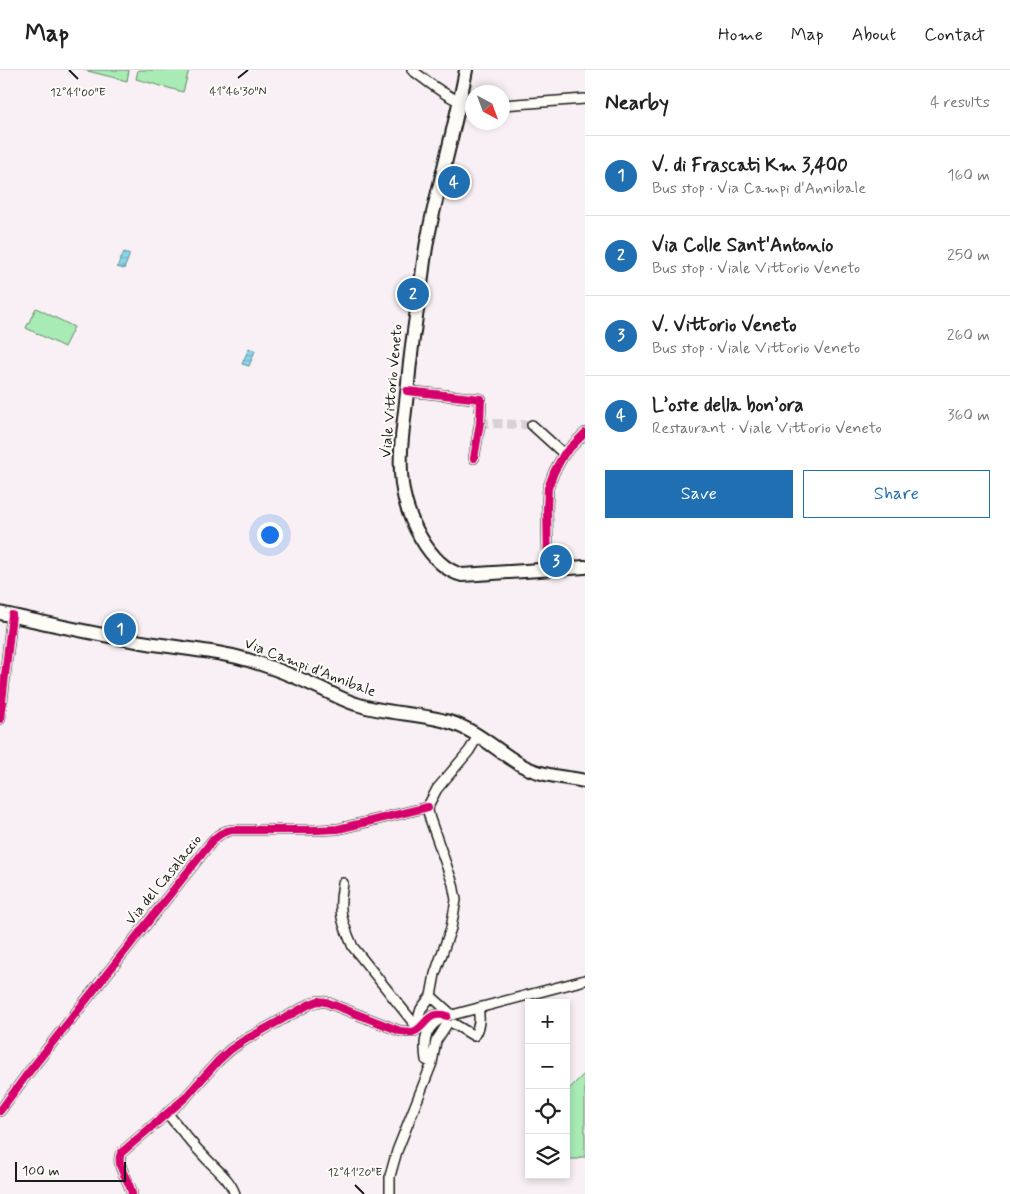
<!DOCTYPE html>
<meta charset="utf-8">
<style>
body{margin:0;font-family:Mynerve,sans-serif;background:#f6f6f6;color:#222}
.controls{position:absolute;right:15px;bottom:15px;display:grid;overflow:hidden;border-radius:0px;box-shadow:0 2px 8px #0003}
.controls button{width:45px;height:45px;display:grid;place-items:center;padding:0;border:0;border-bottom:1px solid #e0e0e0;background:#fff;color:#222;font:25px sans-serif}
.compass{position:absolute;left:465px;top:15px;width:45px;height:45px;border-radius:50%;background:#fff;box-shadow:0 2px 8px #0003;rotate:139deg}
.scale{position:absolute;left:15px;bottom:12px;width:111px;box-sizing:border-box;padding-left:5px;border:2px solid #1c1c1c;border-top:0;font-size:14px;line-height:18px;white-space:nowrap;color:#1c1c1c;-webkit-text-stroke:4px #fdfcf7;paint-order:stroke}
.you{position:absolute;left:269px;top:464px;width:18px;height:18px;margin:-12px;border:4px solid #fff;border-radius:50%;background:#1a73e8;box-shadow:0 0 0 8px #1a73e833}
.badge{display:grid;place-items:center;width:32px;height:32px;border-radius:50%;background:#1f6fb2;color:#fff;font-size:16px;font-weight:700}
.pin{position:absolute;translate:-50% -50%;border:2px solid #fff;box-shadow:0 1px 5px #0006}
.list{margin:0;padding:0;list-style:none}
h2{display:flex;justify-content:space-between;align-items:center;height:65px;margin:0;padding:0 20px;font-size:21px}
h2 small{font-size:16px;font-weight:400;color:#767676}
.list li{display:grid;grid-template-columns:32px 1fr auto;gap:15px;align-items:center;box-sizing:border-box;height:80px;padding:0 20px;border-top:1px solid #e0e0e0}
.list b{display:block;font-size:19px;white-space:nowrap}
.list p{margin:0;font-size:16px;white-space:nowrap;color:#767676}
.list em{font-size:16px;font-style:normal;color:#767676}
.actions{display:flex;gap:10px;padding:15px 20px}
.actions a{flex:1;padding:11px 0;border:1px solid #1f6fb2;border-radius:0px;text-align:center;font-size:18px;color:#1f6fb2}
.actions .main{background:#1f6fb2;color:#fff}
.icon{flex:none;width:28px;height:28px;fill:none;stroke:currentColor;stroke-width:2;stroke-linecap:round;stroke-linejoin:round}
.map{position:relative;flex:none;width:585px;height:1124px;overflow:hidden}
header{display:flex;align-items:center;gap:30px;box-sizing:border-box;height:70px;padding:0 25px;background:#fff;border-bottom:1px solid #e0e0e0}
header strong{font-size:24px}
nav{display:flex;gap:28px;margin-inline-start:auto;font-size:18px}
main{display:flex}
aside{flex:1;background:#fff}
.map>svg:first-child{display:block}
.green{fill:#a9ebb5;stroke:#628468}
.water{fill:url(#water-rules);stroke:#5e8b98}
.lines{fill:none;stroke-linecap:round;stroke-linejoin:round}
.street-tunnel{stroke:#d7d0d4;stroke-width:9;stroke-dasharray:9 4.5;stroke-linecap:butt}
.street-casing{stroke:#1c1c1c;stroke-width:12}
.secondary-casing{stroke:#1c1c1c;stroke-width:16}
.street{stroke:#fdfcf7;stroke-width:9}
.secondary{stroke:#fdfcf7;stroke-width:12}
.cycleway-casing{stroke:#fdfcf7;stroke-width:11}
.cycleway{stroke:#d6006c;stroke-width:8}
.ticks{fill:none;stroke:#1c1c1c;stroke-width:2}
.labels{text-anchor:middle;dominant-baseline:central;stroke-width:4;stroke-linejoin:round;paint-order:stroke}
.street-label{font-size:15px;fill:#1c1c1c;stroke:#fdfcf7}
.ticks-label{font-size:12px;text-anchor:middle;fill:#1c1c1c;stroke:#fdfcf7;stroke-width:4;stroke-linejoin:round;paint-order:stroke}
</style>
<header>
<strong>Map</strong>
<nav><a>Home</a><a>Map</a><a>About</a><a>Contact</a></nav>
</header>
<main>
<div class="map">
<svg width="585" height="1124" viewBox="0 0 585 1124">
<defs>
<pattern id="water-rules" width="6" height="5" patternUnits="userSpaceOnUse" patternTransform="scale(1.25)"><rect width="6" height="5" fill="#8ad5ea"/><path d="M0 2.5h6" fill="none" stroke="#76b6c8"/></pattern>
</defs>
<rect width="100%" height="100%" fill="#f8f0f4"/>
<filter id="ink" filterUnits="userSpaceOnUse"><feTurbulence type="fractalNoise" baseFrequency=".02" numOctaves="2"/><feDisplacementMap in="SourceGraphic" scale="10" xChannelSelector="R" yChannelSelector="G"/><feConvolveMatrix kernelMatrix="1 2 1 2 8 2 1 2 1" color-interpolation-filters="sRGB"/></filter>
<g filter="url(#ink)">
<!-- green -->
<path class="green" d="M 84,0 L 129,0 L 127,11 Z
M 138,0 L 189,0 L 183,22 L 136,9 Z
M 36,238 L 74,257 L 64,277 L 26,258 Z
M 585,1003 L 585,1087 L 580,1087 L 579,1089 L 570,1089 L 569,1092 L 566,1092 L 566,1022 Z"/>
<!-- water -->
<path class="water" d="M 124,182 L 130,184 L 124,199 L 117,197 Z
M 249,278 L 255,281 L 249,296 L 242,294 Z"/>
<g class="lines">
<!-- street-tunnel -->
<path class="street-tunnel" d="M 480,353 L 532,355"/>
<defs>
<path id="street" d="M 412,0 C 431,14 450,30 472,36
M 502,35 L 585,29
M 407,321 L 481,329 L 480,353 L 474,388
M 532,355 L 564,384
M 548,499 L 547,439 L 548,418 L 554,402 L 564,384 L 585,363
M 0,649 L 12,545
M 343,813 C 342,821 340,829 341,838 C 341,851 348,865 353,877 L 416,956
M 451,944 L 431,926 L 435,904 L 451,858 L 456,830 L 453,814 L 430,749 L 428,741 L 429,734 L 437,719 L 469,681 L 478,666
M 446,947 L 449,944 L 452,945 L 585,910
M 454,954 L 474,966 C 480,956 480,948 478,938
M 416,956 L 421,939 L 431,926
M 432,993 L 426,990 C 423,969 425,956 446,946
M 0,1041 L 25,1007 L 213,770 C 219,764 224,761 232,760 L 317,760 L 338,759 L 428,737
M 167,1043 C 179,1057 190,1072 203,1085 C 214,1098 229,1107 235,1124
M 132,1124 C 130,1110 115,1097 121,1083 L 185,1028 L 218,991 L 230,980 L 243,971 L 310,934 L 318,931 L 326,932 L 400,961 C 404,961 408,962 412,962 C 426,959 425,940 447,946
M 390,1124 L 390,1106 L 397,1081 L 432,993 L 436,971 L 440,965 L 447,954"/>
<path id="secondary" d="M 466,0 C 459,38 449,76 440,114 C 436,130 432,146 429,162 C 425,179 423,197 421,215 C 415,251 410,287 407,323 C 404,353 398,384 402,414 C 406,445 428,496 462,505 L 585,497
M 0,543 C 49,554 98,565 148,573 C 178,578 208,580 237,587 C 265,594 292,605 318,617 C 331,623 343,630 356,634 C 386,644 419,643 449,652 C 477,660 498,682 523,696 C 542,706 565,707 585,711"/>
</defs>
<!-- street casing -->
<use href="#street" class="street-casing"/>
<!-- secondary casing -->
<use href="#secondary" class="secondary-casing"/>
<!-- street -->
<use href="#street" class="street"/>
<!-- secondary -->
<use href="#secondary" class="secondary"/>
<defs>
<path id="cycleway" d="M 407,321 L 481,329 L 480,353 L 474,388
M 548,499 L 547,439 L 548,418 L 554,402 L 564,384 L 585,363
M 0,649 L 12,545
M 0,1041 L 25,1007 L 213,770 C 219,764 224,761 232,760 L 317,760 L 338,759 L 428,737
M 132,1124 C 130,1110 115,1097 121,1083 L 185,1028 L 218,991 L 230,980 L 243,971 L 310,934 L 318,931 L 326,932 L 400,961 C 404,961 408,962 412,962 C 426,959 425,940 447,946"/>
</defs>
<!-- cycleway casing -->
<use href="#cycleway" class="cycleway-casing"/>
<!-- cycleway -->
<use href="#cycleway" class="cycleway"/>
</g>
</g>
<!-- ticks -->
<path class="ticks" d="M 69,0 L 78,9M 238,8 L 248,0M 355,1115 L 364,1124"/>
<g class="labels">
<!-- street labels -->
<g class="street-label">
<text transform="translate(392 321) rotate(-85)">Viale Vittorio Veneto</text>
<text transform="translate(310 598) rotate(21)">Via Campi d'Annibale</text>
<text transform="translate(164 810) rotate(-51)">Via del Casalaccio</text>
</g>
</g>
<g class="ticks-label">
<text x="238" y="25">41°46'30"N</text>
<text x="78" y="26">12°41'00"E</text>
<text x="355" y="1106">12°41'20"E</text>
</g>
</svg>
<div class="controls">
<button>+</button>
<button>−</button>
<button><svg class="icon" aria-label="locate" viewBox="0 0 24 24"><circle cx="12" cy="12" r="6"/><path d="M12 2v4M12 18v4M2 12h4M18 12h4"/></svg></button>
<button><svg class="icon" aria-label="layers" viewBox="0 0 24 24"><path d="M12 4l9 5-9 5-9-5zM3 14l9 5 9-5"/></svg></button>
</div>
<svg class="compass" viewBox="-18 -18 36 36"><path d="M0-13l5 13h-10z" fill="#e53935"/><path d="M0 13l5-13h-10z" fill="#767676"/></svg>
<div class="scale">100 m</div>
<div class="you"></div>
<div class="pin badge" style="left:120px;top:559px">1</div>
<div class="pin badge" style="left:413px;top:224px">2</div>
<div class="pin badge" style="left:556px;top:491px">3</div>
<div class="pin badge" style="left:454px;top:112px">4</div>
</div>
<aside>
<h2>Nearby<small>4 results</small></h2>
<ul class="list">
<li><span class="badge">1</span><div><b>V. di Frascati Km 3,400</b><p>Bus stop · Via Campi d'Annibale</p></div><em>160 m</em></li>
<li><span class="badge">2</span><div><b>Via Colle Sant'Antonio</b><p>Bus stop · Viale Vittorio Veneto</p></div><em>250 m</em></li>
<li><span class="badge">3</span><div><b>V. Vittorio Veneto</b><p>Bus stop · Viale Vittorio Veneto</p></div><em>260 m</em></li>
<li><span class="badge">4</span><div><b>L’oste della bon’ora</b><p>Restaurant · Viale Vittorio Veneto</p></div><em>360 m</em></li>
</ul>
<div class="actions"><a class="main">Save</a><a>Share</a></div>
</aside>
</main>
